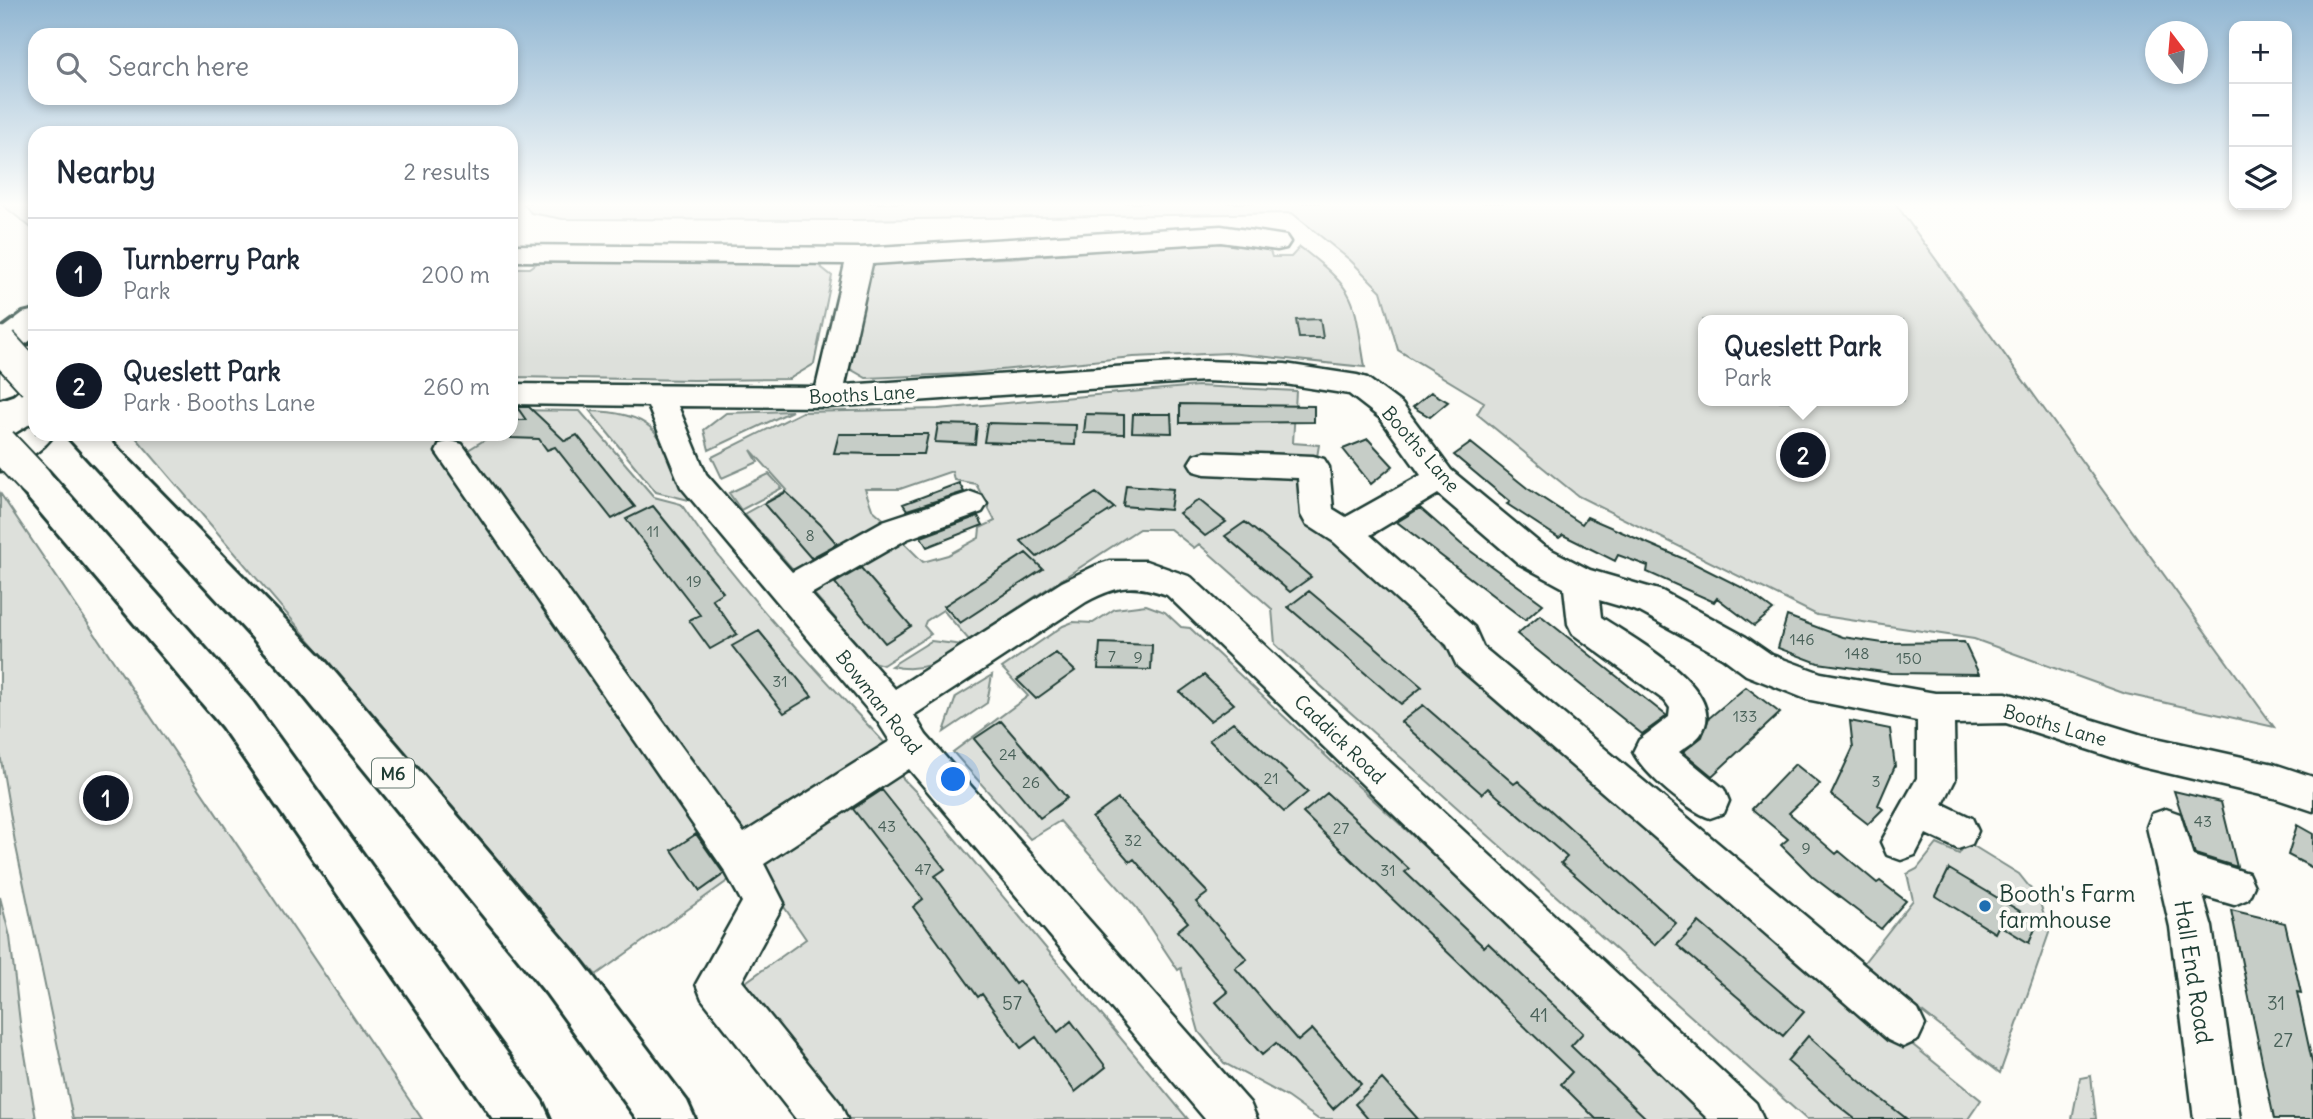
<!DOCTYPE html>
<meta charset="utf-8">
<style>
body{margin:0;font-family:Delius,sans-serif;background:#f2f2f3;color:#1f2937}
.controls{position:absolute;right:21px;top:21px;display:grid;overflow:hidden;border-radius:14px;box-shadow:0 4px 10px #0003}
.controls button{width:63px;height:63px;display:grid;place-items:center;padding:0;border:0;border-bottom:2px solid #e0e1e3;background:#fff;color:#1f2937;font:35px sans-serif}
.compass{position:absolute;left:2145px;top:21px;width:63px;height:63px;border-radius:50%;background:#fff;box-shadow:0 4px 10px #0003;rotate:344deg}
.you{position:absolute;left:954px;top:780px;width:24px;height:24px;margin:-18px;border:5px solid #fff;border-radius:50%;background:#1a73e8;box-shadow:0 0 0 10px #1a73e833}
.badge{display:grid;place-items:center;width:46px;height:46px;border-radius:50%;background:#111827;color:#fff;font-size:23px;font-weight:700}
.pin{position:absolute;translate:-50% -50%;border:4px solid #fff;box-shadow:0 2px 7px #0006}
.popup{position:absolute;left:1698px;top:315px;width:210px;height:91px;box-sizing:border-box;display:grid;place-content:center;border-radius:14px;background:#fff;filter:drop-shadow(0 2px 5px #0005);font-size:23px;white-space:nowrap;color:#747a83}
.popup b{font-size:26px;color:#1f2937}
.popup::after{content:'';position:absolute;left:50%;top:100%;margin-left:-14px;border:14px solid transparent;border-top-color:#fff}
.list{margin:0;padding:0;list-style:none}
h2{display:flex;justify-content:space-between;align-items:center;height:91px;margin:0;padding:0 28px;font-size:30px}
h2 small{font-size:23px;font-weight:400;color:#747a83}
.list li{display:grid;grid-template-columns:46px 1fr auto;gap:21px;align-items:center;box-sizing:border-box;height:112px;padding:0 28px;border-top:2px solid #e0e1e3}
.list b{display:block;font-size:26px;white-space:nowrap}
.list p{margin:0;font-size:23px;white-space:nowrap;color:#747a83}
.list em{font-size:23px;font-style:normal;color:#747a83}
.icon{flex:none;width:38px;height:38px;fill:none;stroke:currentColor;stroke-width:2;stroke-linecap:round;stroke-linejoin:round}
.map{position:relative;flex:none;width:2313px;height:1119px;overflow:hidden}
.search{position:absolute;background:#fff;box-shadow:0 4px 10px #0003;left:28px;top:28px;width:490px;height:77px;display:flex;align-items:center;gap:18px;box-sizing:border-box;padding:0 24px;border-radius:21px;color:#747a83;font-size:26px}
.panel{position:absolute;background:#fff;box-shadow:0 4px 10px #0003;left:28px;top:126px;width:490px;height:315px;border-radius:21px}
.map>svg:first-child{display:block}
.green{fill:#dde0db;stroke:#7e8e88;stroke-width:2;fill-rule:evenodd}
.building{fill:#c6cdc7;stroke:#1f3d34;stroke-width:2}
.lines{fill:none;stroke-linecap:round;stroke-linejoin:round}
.minor-casing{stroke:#1f3d34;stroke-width:5}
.highway-casing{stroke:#1f3d34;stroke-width:6}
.minor{fill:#fdfcf7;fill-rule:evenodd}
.highway{fill:#fdfcf7;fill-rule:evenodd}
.highway-bridge-casing{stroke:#1f3d34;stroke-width:38;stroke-linecap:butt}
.highway-bridge{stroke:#fdfcf7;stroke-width:34}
.poi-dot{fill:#1f6fb2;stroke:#fdfcf7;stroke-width:2.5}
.labels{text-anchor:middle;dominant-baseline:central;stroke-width:7;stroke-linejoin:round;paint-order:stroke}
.number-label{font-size:16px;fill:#496159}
.shield{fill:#fdfcf7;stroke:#62766e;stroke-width:2}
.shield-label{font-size:18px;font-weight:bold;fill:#1f3d34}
.street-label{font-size:19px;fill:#1f3d34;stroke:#fdfcf7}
.near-number-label{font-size:19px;fill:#496159}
.near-poi-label{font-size:23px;fill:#1f3d34;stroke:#fdfcf7;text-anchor:start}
.near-street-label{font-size:23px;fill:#1f3d34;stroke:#fdfcf7}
</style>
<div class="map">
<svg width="2313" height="1119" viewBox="0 0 2313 1119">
<rect width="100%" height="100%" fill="#fdfcf7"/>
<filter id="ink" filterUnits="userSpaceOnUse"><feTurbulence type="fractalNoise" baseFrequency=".0143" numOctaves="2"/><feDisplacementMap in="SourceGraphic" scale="14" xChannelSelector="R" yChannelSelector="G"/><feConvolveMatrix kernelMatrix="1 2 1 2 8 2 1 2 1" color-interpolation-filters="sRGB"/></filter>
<g filter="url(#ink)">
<!-- green -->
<path class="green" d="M 0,203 L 35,203 L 35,231 Z
M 523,203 L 1895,203 L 2274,727 L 2126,694 L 1974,639 L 1817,615 L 1578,496 L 1477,414 L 1484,402 L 1398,350 L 1381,291 L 1350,260 L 1292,213 L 854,220 L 563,219 L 531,213 ZM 1703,320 L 1903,320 L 1903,401 L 1703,401 Z
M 1204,242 L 1257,246 L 1270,251 L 1272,257 L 1291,257 L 1300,247 C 1359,293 1353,296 1365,367 L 1229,353 L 1133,357 L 961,374 L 890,377 L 866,378 L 845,366 L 862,274 L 880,262 L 1010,258 Z
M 540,261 L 817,264 L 832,276 L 814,364 L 789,379 L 693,380 L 511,377 L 511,268 L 530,268 Z
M 1198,386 L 1296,391 L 1293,443 L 1319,445 L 1316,463 L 1299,473 L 1437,631 L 1444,646 L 1872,1012 L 1981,1100 L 1968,1119 L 1806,1119 L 1294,662 L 1275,644 L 1272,609 L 1199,544 L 1194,548 L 1170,529 L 1139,529 L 969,640 L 943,610 L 926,621 L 924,626 L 931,634 L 883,665 L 873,662 L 809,588 L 897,536 L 923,562 L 948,555 L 979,538 L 980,528 L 995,521 L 976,484 L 954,480 L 952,471 L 900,489 L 865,489 L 872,509 L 889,524 L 798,575 L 744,514 L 787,490 L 751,450 L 758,462 L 722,478 L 712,457 L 802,412 L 938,409 Z
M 511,410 L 580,411 L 654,497 L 681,504 C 741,593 818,671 891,750 L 743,847 L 460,455 L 494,434 L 511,434 Z
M 590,411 C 663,412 662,442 689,500 L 656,492 Z
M 792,411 L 709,450 L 704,430 L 726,413 Z
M 133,434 L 434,434 L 437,443 L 476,500 L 740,872 L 596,975 Z
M 769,474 L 782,488 L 741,510 L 729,493 Z
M 0,493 L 422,1119 L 73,1119 L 15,842 L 0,754 Z
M 1146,605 L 1165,612 L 1181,627 L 1190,628 L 1344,773 L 1722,1119 L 1318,1119 L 1287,1097 L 1224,1063 L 1199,1032 L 1181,968 L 1178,970 L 1136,907 L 1060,821 L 1030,839 L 953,752 L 1028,696 L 1002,668 L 1063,626 L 1073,622 L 1093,623 L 1115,609 Z
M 931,641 L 963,645 C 941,663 920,673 891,666 Z
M 992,675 L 987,703 L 944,732 L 956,697 Z
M 893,768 L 916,792 L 1188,1119 L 840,1119 L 736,989 L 806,939 L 754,863 Z
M 1967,842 L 2019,874 L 2039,899 L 2049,933 L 2000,1073 L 1862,965 L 1913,900 L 1907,874 L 1917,869 L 1937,844 L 1959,854 Z
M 0,897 L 10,937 L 21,1031 L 36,1119 L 0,1119 Z
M 2091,1076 L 2096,1119 L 2072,1119 L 2080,1078 Z"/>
<!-- building -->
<path class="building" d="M 1320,319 L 1323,338 L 1299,338 L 1296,320 Z
M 1431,392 L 1448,402 L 1430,417 L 1413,407 Z
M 1180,404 L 1314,406 L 1314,422 L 1180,423 Z
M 517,407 L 529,407 L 565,441 L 577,435 L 635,507 L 612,519 L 555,447 L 547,450 L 539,439 L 511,438 L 511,420 L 526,420 Z
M 1086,414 L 1124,415 L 1124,434 L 1084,433 Z
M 1133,414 L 1171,414 L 1172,433 L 1132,432 Z
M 987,423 L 1076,425 L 1075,445 L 984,442 Z
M 938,424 L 977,425 L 975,444 L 935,442 Z
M 839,434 L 928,434 L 924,454 L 875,454 L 834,453 Z
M 1368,439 L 1393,466 L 1371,484 L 1343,449 Z
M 1471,443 L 1527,488 L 1582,524 L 1587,517 L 1691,562 L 1745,589 L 1773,610 L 1754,626 L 1717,598 L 1714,602 L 1647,572 L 1648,566 L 1618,555 L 1615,561 L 1563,535 L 1559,538 L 1507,504 L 1510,502 L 1454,455 Z
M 959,483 L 964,492 L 907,510 L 903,504 Z
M 1126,485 L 1173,489 L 1170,510 L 1123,506 Z
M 786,492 L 820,524 L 837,544 L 811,558 L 764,504 Z
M 1096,493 L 1114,508 L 1037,557 L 1021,541 Z
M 1199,500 L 1226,522 L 1205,536 L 1179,513 Z
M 653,506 L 723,592 L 712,599 L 737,634 L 710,649 L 689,620 L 700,615 L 626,519 Z
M 1420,508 L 1461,544 L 1543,604 L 1525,620 L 1397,522 Z
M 978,516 L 983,525 L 927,547 L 921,537 Z
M 1245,522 L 1288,557 L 1311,577 L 1290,592 L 1225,536 Z
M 1026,553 L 1043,569 L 960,623 L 944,606 Z
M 861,568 L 911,626 L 885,643 L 835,583 Z
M 1309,591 L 1365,638 L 1422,687 L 1401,704 L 1288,607 Z
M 1540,615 L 1639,694 L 1667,716 L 1642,734 L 1517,634 Z
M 1787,616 L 1843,637 L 1883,643 L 1964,642 L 1979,674 L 1891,673 L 1818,663 L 1778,648 Z
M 759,631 L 812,696 L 784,713 L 732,646 Z
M 1100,643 L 1152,645 L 1151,670 L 1098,669 Z
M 1056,653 L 1075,671 L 1036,699 L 1017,680 Z
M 1204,675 L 1234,704 L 1210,721 L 1180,692 Z
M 1746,687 L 1780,713 L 1712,776 L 1683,752 L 1702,737 L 1709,718 Z
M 1423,705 L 1514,784 L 1518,781 L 1676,923 L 1655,945 L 1561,863 L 1567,857 L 1488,788 L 1482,794 L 1401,722 Z
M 1001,721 L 1067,798 L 1040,818 L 974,739 Z
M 1850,721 L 1890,729 L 1895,766 L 1878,805 L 1883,809 L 1868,824 L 1831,795 L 1853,748 Z
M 1233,722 L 1308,792 L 1284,812 L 1209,740 Z
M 1795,764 L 1820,784 L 1789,813 L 1836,854 L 1839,851 L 1877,883 L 1880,881 L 1906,901 L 1881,929 L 1813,877 L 1781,845 L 1788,839 L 1752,809 Z
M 882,790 L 945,869 L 935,876 L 1015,984 L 1019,981 L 1058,1032 L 1071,1021 L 1106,1067 L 1075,1092 L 1036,1037 L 1021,1048 L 982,994 L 978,997 L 913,907 L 923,899 L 853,809 Z
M 2174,791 L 2221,802 L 2237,867 L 2195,854 Z
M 1327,793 L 1409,869 L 1405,872 L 1484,947 L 1488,943 L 1583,1033 L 1571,1046 L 1647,1119 L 1596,1119 L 1561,1084 L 1572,1072 L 1303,813 Z
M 1118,799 L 1208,893 L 1196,902 L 1247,959 L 1235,968 L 1298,1041 L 1312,1029 L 1361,1084 L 1333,1109 L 1276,1043 L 1262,1055 L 1216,1002 L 1228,992 L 1177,931 L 1188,922 L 1134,859 L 1130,862 L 1092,818 Z
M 2297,825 L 2313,834 L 2313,868 L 2288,855 Z
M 696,834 L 724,874 L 700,891 L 672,850 Z
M 1949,869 L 2038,922 L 2029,943 L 1999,925 L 1995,933 L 1936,896 Z
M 2231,910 L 2285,923 L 2301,993 L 2297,992 L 2313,1066 L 2313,1119 L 2274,1119 Z
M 1699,922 L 1804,1012 L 1783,1036 L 1677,945 Z
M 1808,1036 L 1871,1091 L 1907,1119 L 1855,1119 L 1836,1104 L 1787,1061 Z
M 1382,1079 L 1418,1119 L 1368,1119 L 1355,1104 Z"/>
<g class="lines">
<defs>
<path id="minor" d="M 1221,226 L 1286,236 L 1290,242 L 1286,248 L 1277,250 L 1221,242 L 872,264 L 845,385 L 1204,361 L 1285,364 L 1357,375 L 1367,378 L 1402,404 L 1451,470 L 1542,545 L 1590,570 L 1662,591 L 1746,637 L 1772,655 L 1821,673 L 1935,693 L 2006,693 L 2142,735 L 2274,764 L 2313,777 L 2313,811 L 2274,798 L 2142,767 L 2006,723 L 1954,724 L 1955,780 L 1943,804 L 1972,818 L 1978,831 L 1972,844 L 1958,849 L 1926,834 L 1915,855 L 1901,860 L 1887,855 L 1881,842 L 1917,778 L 1917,721 L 1806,699 L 1746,675 L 1722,657 L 1640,612 L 1599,600 L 1601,617 C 1630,637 1733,691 1700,735 C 1695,741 1686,747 1679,752 L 1724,789 L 1729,801 L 1724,813 L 1710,818 C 1687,810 1644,774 1633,752 L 1639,740 L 1669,717 L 1670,708 L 1665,701 L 1573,634 L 1568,624 L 1564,588 L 1518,563 L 1438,494 L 1370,535 L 1474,627 L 1483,647 L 1918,1010 L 1925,1025 L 1918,1040 L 1903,1047 L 1888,1040 L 1457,666 L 1447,645 L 1334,542 L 1306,524 L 1301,515 L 1298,478 L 1205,474 L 1194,471 L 1189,463 L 1194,455 L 1205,452 L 1313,456 L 1324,459 L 1329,467 L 1333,509 L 1346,517 L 1421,475 L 1380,418 L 1349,394 L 1285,384 L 1204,381 L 828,407 L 678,406 L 706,474 L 792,572 L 883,521 L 971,492 L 982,496 L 987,504 L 982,512 L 907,539 L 811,594 L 895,689 L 1062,582 L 1097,565 L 1109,561 L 1146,561 L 1191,577 L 1756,1103 L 1763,1119 L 1708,1119 L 1167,595 C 1133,583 1118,585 1086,602 L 914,715 L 926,735 L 1250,1103 L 1257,1119 L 1205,1119 L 909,769 L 764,864 L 784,903 L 742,981 L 840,1103 L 847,1119 L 796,1119 L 702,999 L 696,984 L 742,902 L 725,871 L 436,452 L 440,444 L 451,441 L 462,444 L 744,833 L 890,741 L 878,722 L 681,487 L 648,406 L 511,404 L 511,384 L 816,387 L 845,264 L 511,261 L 511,245 L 860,248 Z
M 35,424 L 35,434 L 54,434 C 45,450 18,466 0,471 L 0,445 Z
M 2166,809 L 2180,814 L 2193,856 L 2248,873 L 2254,886 L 2248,899 L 2234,905 L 2203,896 L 2212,927 L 2240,1119 L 2194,1119 L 2170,927 L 2147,827 L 2152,814 Z"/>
<path id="highway" d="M 35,310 L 35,337 L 12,354 L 0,357 L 0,330 L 23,313 Z
M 35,345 L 35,374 L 12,393 L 0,397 L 0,367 L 23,348 Z
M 65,434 L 104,434 L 321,656 L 580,959 L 687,1101 L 695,1119 L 637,1119 L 546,993 L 291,680 Z
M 35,468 L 48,471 L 252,701 L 542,1101 L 550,1119 L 493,1119 L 222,727 L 22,491 L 17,481 L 22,471 Z"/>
</defs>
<!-- minor casing -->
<use href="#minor" class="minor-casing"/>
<!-- highway casing -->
<use href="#highway" class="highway-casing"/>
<!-- minor -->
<use href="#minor" class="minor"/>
<!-- highway -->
<use href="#highway" class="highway"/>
<defs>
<path id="highway-bridge" d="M 0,344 L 35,382
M 0,444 L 35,481"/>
</defs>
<!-- highway-bridge casing -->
<use href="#highway-bridge" class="highway-bridge-casing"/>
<!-- highway-bridge -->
<use href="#highway-bridge" class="highway-bridge"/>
</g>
</g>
<!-- sky -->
<linearGradient id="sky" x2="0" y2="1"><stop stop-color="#91b6d2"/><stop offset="0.57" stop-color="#fefefb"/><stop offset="1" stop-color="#fefefb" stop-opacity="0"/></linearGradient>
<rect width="2313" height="359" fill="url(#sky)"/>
<!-- markers -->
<circle class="poi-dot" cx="1985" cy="906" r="7"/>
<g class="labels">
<!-- number labels -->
<g class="number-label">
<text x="653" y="531">11</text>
<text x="810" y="535">8</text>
<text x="694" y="581">19</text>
<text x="1802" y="639">146</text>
<text x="1857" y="653">148</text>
<text x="1112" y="656">7</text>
<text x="1138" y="657">9</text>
<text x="1909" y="658">150</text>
<text x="780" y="681">31</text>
<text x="1745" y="716">133</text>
<text x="1008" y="754">24</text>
<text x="1271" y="778">21</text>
<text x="1876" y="781">3</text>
<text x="1031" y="782">26</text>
<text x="2203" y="821">43</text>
<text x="887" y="826">43</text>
<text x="1341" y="828">27</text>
<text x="1133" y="840">32</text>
<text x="1806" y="848">9</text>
<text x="923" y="869">47</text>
<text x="1388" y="870">31</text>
</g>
<!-- shield labels -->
<rect class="shield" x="372" y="758.5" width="42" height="29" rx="5"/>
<g class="shield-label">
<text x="393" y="773">M6</text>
</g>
<!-- street labels -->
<g class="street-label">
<text transform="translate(862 394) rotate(-3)">Booths Lane</text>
<text transform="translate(1421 449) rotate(49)">Booths Lane</text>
<text transform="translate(879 702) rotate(52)">Bowman Road</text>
<text transform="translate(2055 725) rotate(16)">Booths Lane</text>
<text transform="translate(1340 739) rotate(44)">Caddick Road</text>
</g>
<!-- near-number labels -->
<g class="near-number-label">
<text x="1012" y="1003">57</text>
<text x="2276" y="1003">31</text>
<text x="1539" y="1015">41</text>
<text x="2283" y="1040">27</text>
</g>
<!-- near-poi labels -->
<g class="near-poi-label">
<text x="1999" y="893">Booth's Farm<tspan x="1999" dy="26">farmhouse</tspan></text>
</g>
<!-- near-street labels -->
<g class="near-street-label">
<text transform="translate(2194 972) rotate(81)">Hall End Road</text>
</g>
</g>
</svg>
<div class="controls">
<button>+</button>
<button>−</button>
<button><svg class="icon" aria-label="layers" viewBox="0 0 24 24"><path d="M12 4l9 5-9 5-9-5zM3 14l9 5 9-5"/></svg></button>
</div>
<svg class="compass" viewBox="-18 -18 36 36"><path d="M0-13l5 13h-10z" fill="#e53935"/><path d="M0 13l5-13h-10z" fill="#747a83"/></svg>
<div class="you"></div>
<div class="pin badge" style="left:106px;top:798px">1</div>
<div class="pin badge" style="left:1803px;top:455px">2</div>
<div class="popup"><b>Queslett Park</b>Park</div>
<div class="search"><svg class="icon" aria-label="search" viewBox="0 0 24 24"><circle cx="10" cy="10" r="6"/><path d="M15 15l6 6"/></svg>Search here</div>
<section class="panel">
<h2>Nearby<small>2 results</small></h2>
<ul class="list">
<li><span class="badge">1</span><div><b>Turnberry Park</b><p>Park</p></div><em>200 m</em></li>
<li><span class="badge">2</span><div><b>Queslett Park</b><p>Park · Booths Lane</p></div><em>260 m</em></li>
</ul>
</section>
</div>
